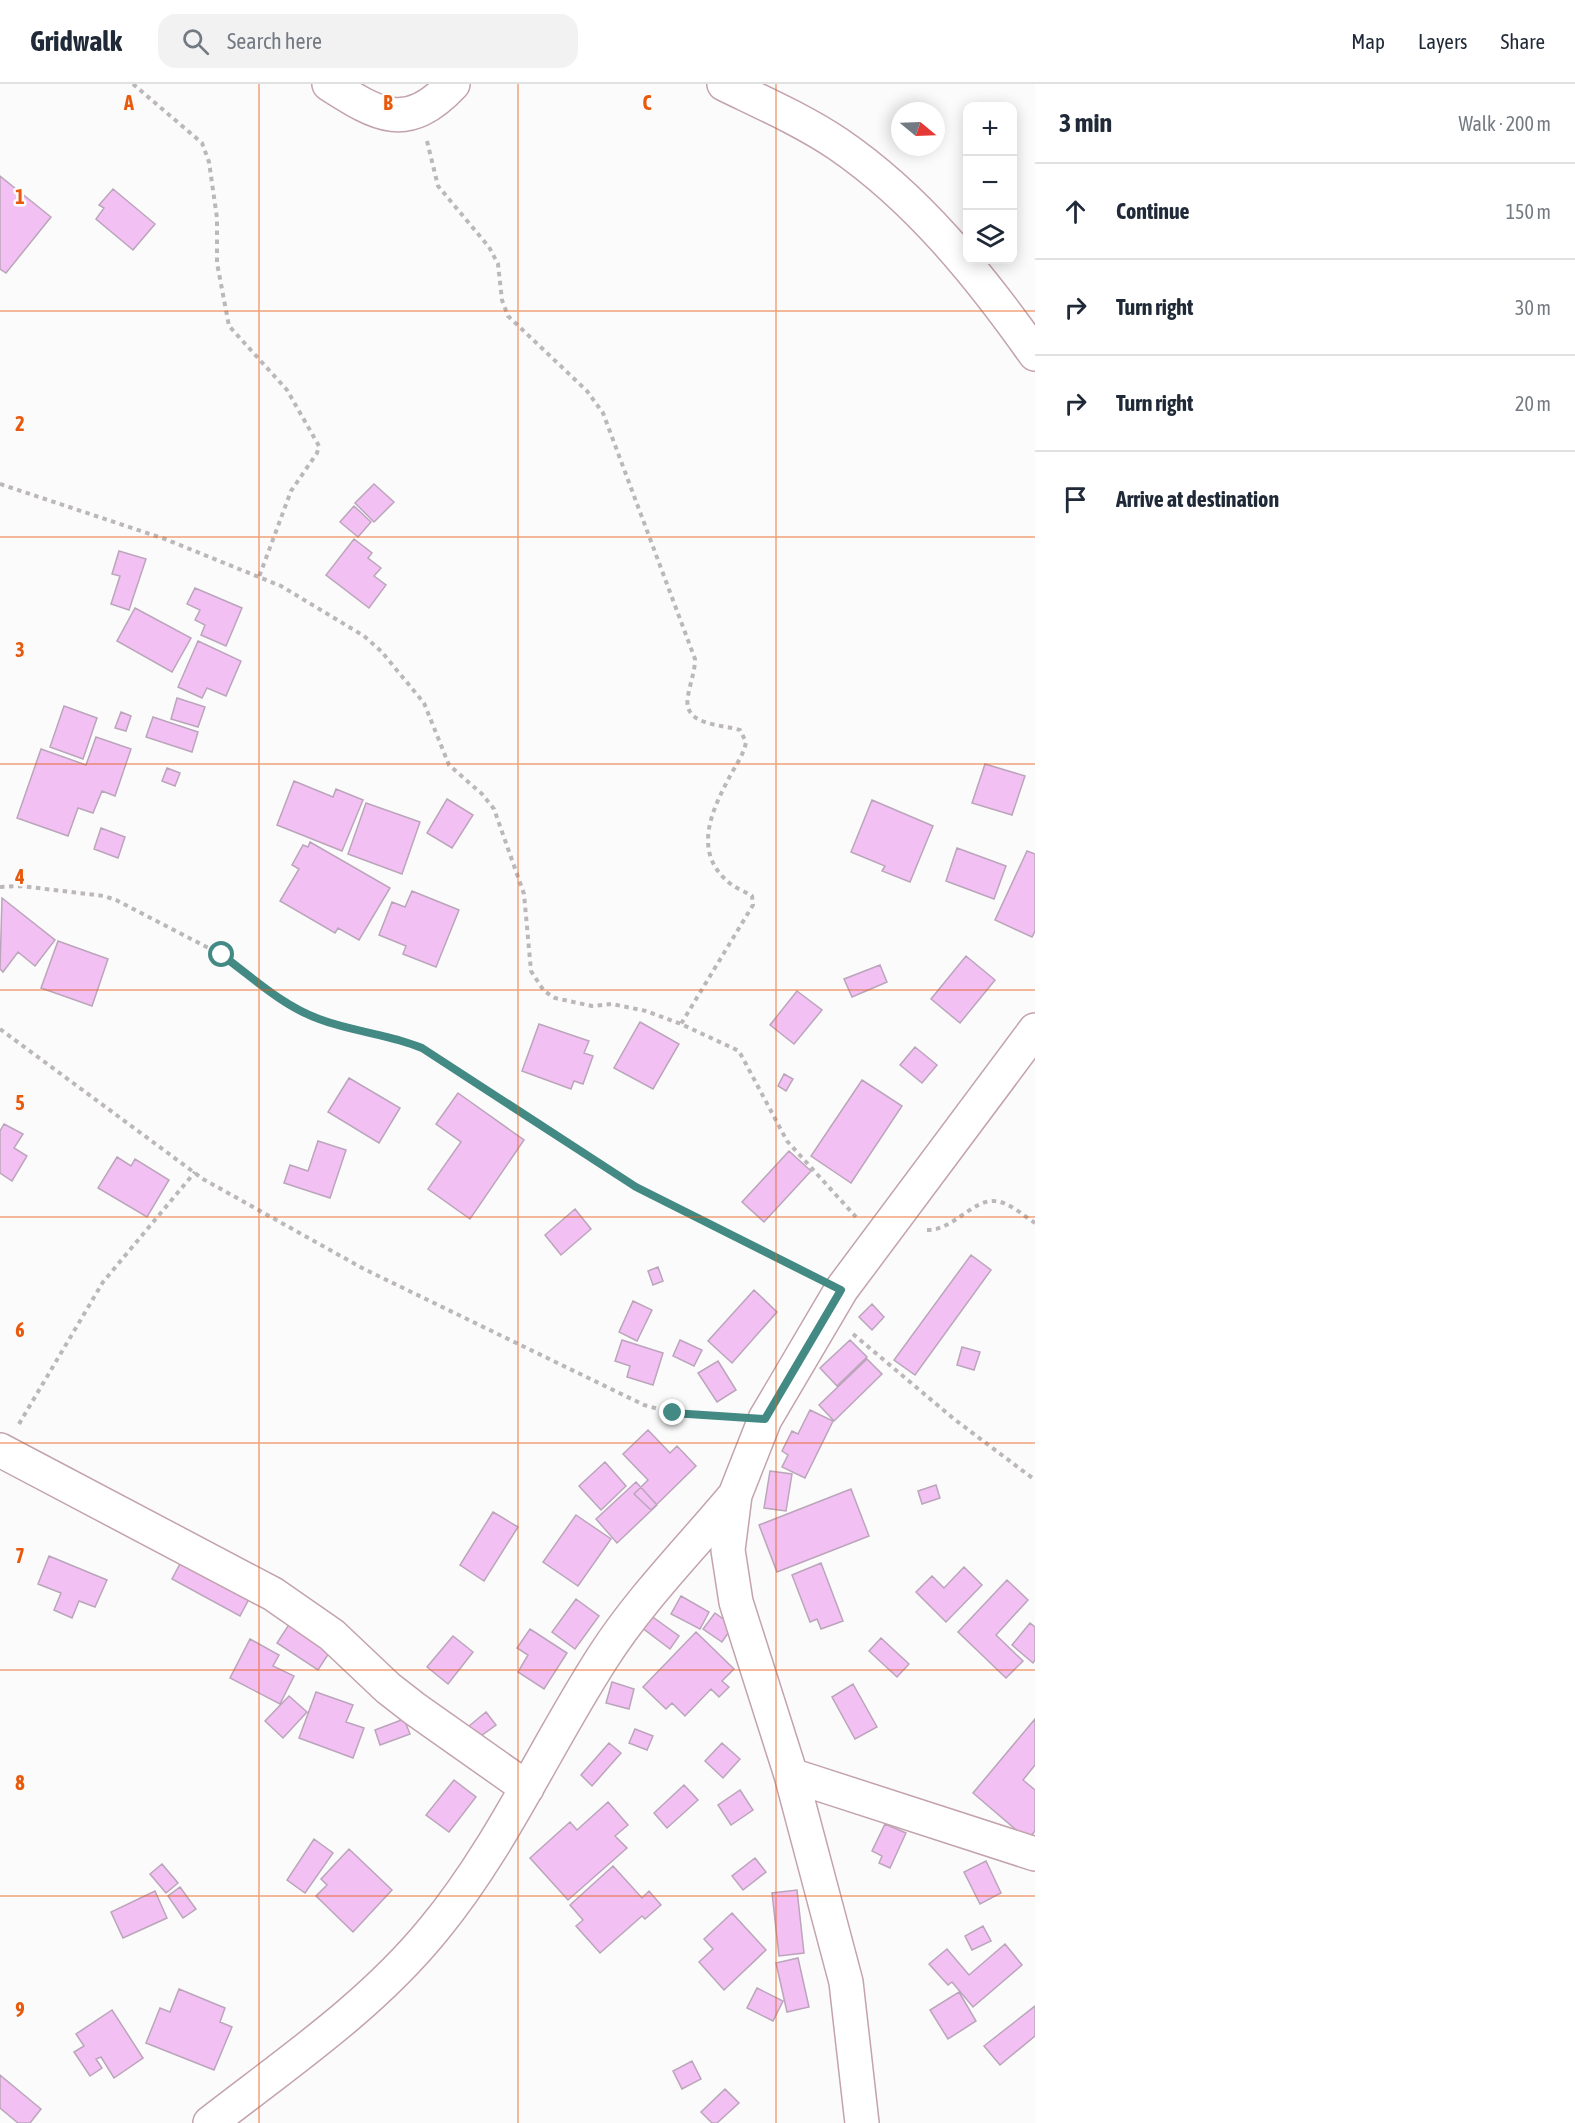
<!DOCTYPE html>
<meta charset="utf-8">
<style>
body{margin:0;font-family:"Asap Condensed",sans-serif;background:#f2f2f3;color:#1f2937}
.controls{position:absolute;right:18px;top:18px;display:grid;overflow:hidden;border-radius:12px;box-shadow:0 3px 15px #0003}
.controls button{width:54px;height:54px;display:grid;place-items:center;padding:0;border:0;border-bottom:2px solid #e0e1e3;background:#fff;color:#1f2937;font:30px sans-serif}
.compass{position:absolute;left:891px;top:18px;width:54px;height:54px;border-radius:50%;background:#fff;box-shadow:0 3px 15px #0003;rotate:109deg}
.stop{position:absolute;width:18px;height:18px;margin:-14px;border:4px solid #438a84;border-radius:50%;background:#fff}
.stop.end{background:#438a84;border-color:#fff;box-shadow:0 2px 6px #0008}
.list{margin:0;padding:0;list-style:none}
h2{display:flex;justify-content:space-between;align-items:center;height:78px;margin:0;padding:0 24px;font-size:26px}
h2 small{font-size:20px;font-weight:400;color:#747a83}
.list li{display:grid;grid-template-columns:39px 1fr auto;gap:18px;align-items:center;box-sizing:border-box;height:96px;padding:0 24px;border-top:2px solid #e0e1e3}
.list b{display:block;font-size:22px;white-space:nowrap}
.list em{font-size:20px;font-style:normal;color:#747a83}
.icon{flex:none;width:33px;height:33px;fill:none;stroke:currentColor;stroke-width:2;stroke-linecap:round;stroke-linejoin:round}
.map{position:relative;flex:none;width:1035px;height:2039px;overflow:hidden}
header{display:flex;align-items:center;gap:36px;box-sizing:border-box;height:84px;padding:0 30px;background:#fff;border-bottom:2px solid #e0e1e3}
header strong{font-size:28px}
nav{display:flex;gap:33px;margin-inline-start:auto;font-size:21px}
.search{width:420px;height:54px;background:#f2f2f3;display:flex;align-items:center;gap:15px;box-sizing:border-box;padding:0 21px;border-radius:18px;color:#747a83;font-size:22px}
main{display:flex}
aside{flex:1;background:#fff}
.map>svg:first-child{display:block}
.building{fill:#f2c0f3;stroke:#bba5bb;stroke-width:1.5}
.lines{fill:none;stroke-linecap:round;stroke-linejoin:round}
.minor-casing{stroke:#c3a3ac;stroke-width:36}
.path{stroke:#bcb8ba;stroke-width:4;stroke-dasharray:4.5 4.5;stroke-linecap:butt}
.minor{stroke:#fff;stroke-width:33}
.route{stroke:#438a84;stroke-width:8}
.grid{fill:none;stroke:#e8590c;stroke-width:1.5;stroke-opacity:0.55}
.grid-label{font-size:20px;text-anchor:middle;font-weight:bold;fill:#e8590c;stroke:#fbfbfb;stroke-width:5;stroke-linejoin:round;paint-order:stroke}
</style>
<header>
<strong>Gridwalk</strong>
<div class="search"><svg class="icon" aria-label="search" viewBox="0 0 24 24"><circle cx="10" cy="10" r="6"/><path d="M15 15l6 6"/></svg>Search here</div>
<nav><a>Map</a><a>Layers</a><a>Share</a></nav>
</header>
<main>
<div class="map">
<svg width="1035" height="2039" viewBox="0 0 1035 2039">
<rect width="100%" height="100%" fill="#fbfbfb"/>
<!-- building -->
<path class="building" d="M 0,92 L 51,133 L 6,189 L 0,185 Z
M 113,105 L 155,140 L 133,166 L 96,135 L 104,124 L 99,121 Z
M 374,400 L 394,418 L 374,438 L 355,419 Z
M 354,422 L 371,438 L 358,453 L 340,438 Z
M 354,455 L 372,469 L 368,474 L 381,484 L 374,492 L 386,501 L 369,524 L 326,491 Z
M 119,467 L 146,475 L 129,526 L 111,520 L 120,492 L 112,490 Z
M 195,504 L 242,524 L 226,562 L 201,551 L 205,541 L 195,536 L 200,526 L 187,520 Z
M 135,524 L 191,554 L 172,588 L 117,557 Z
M 198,557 L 241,577 L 226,612 L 207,604 L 202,614 L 178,603 Z
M 177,614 L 205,623 L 198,643 L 171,635 Z
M 64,622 L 97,634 L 83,675 L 50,663 Z
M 121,628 L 131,632 L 126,647 L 115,644 Z
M 153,633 L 198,648 L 192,668 L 146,653 Z
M 96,653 L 131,665 L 115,712 L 102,707 L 93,729 L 78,724 L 68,752 L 17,734 L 41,665 L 86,681 Z
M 985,680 L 1025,692 L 1012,731 L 972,719 Z
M 167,684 L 180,689 L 175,702 L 162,697 Z
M 294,697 L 333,713 L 336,705 L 363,716 L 342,767 L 277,741 Z
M 447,715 L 473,731 L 452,764 L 427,749 Z
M 872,716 L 933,742 L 910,798 L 882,787 L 885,782 L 851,768 Z
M 366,719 L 420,738 L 402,790 L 348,770 Z
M 101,744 L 125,753 L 118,774 L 94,765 Z
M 310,758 L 390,804 L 359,856 L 338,844 L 335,849 L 280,817 L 299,785 L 292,781 L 303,761 L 308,763 Z
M 957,764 L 1006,782 L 994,815 L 946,797 Z
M 1027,767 L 1035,770 L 1035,847 L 1032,853 L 995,836 Z
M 412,807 L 459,826 L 436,883 L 403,870 L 406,862 L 379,851 L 392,818 L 405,823 Z
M 2,814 L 55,856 L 35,882 L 18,868 L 3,888 L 0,885 Z
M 58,857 L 108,875 L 92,922 L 41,904 Z
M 966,872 L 995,896 L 960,939 L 931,915 Z
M 880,881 L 887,898 L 852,913 L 844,895 Z
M 797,907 L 822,926 L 794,960 L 770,941 Z
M 640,938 L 679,960 L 653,1005 L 614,984 Z
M 539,940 L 589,957 L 584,969 L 593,972 L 583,1000 L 574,997 L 571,1005 L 522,987 Z
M 915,963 L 937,981 L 922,999 L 900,981 Z
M 784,990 L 793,995 L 786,1007 L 778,1002 Z
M 349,994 L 400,1024 L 379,1059 L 328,1028 Z
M 862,996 L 902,1022 L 851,1099 L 811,1072 Z
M 458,1009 L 524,1056 L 470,1135 L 428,1105 L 461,1058 L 436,1040 Z
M 4,1040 L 23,1050 L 14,1064 L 27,1072 L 12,1097 L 0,1089 L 0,1047 Z
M 318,1057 L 346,1066 L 330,1114 L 284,1099 L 290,1081 L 308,1087 Z
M 789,1067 L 811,1087 L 764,1138 L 742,1118 Z
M 117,1073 L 131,1082 L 135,1075 L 169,1096 L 147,1133 L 98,1104 Z
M 575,1125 L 591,1145 L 561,1171 L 545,1151 Z
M 971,1171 L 991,1186 L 915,1291 L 894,1276 Z
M 658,1183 L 663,1197 L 653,1201 L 648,1187 Z
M 754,1206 L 777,1228 L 732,1279 L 708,1257 Z
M 633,1217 L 652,1226 L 637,1257 L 619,1248 Z
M 872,1220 L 884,1233 L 872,1246 L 859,1233 Z
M 622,1256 L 663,1269 L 653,1301 L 627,1293 L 630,1282 L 615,1277 Z
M 680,1256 L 702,1266 L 694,1282 L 673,1272 Z
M 850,1256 L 867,1273 L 837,1302 L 820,1284 Z
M 962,1263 L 980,1268 L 974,1286 L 957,1281 Z
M 867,1275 L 882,1290 L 834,1337 L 819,1321 Z
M 718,1277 L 736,1306 L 717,1318 L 698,1289 Z
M 810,1326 L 833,1337 L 805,1394 L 782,1383 L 788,1371 L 782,1367 L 792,1347 L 798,1350 Z
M 648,1346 L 670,1369 L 677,1362 L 696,1382 L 651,1426 L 634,1410 L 648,1396 L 623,1370 Z
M 605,1378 L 626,1402 L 601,1426 L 579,1402 Z
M 770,1387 L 792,1390 L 786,1427 L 764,1424 Z
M 636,1398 L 657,1421 L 617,1459 L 596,1435 Z
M 936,1401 L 940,1414 L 922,1420 L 918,1407 Z
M 851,1405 L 869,1452 L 777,1488 L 759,1441 Z
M 493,1428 L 518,1443 L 484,1497 L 460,1481 Z
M 576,1431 L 611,1455 L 578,1502 L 543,1478 Z
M 49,1472 L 107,1496 L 95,1523 L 79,1517 L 72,1534 L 54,1526 L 61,1509 L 38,1500 Z
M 181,1478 L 249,1515 L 240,1532 L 172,1495 Z
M 821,1479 L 843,1537 L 821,1545 L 817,1535 L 810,1538 L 792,1491 Z
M 964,1483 L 982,1501 L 946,1538 L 916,1508 L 932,1492 L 944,1504 Z
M 1007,1496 L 1028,1516 L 996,1551 L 1023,1577 L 1006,1594 L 958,1548 Z
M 681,1512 L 709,1528 L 700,1545 L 671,1530 Z
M 576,1515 L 599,1532 L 575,1565 L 552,1548 Z
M 715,1529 L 733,1542 L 722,1558 L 703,1545 Z
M 650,1531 L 679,1552 L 670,1565 L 641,1543 Z
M 290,1539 L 331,1566 L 318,1586 L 277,1559 Z
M 1030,1539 L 1035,1543 L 1035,1576 L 1033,1579 L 1012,1561 Z
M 530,1545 L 567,1569 L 544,1605 L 518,1588 L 528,1571 L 517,1564 Z
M 696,1548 L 734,1585 L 722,1597 L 729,1603 L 719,1613 L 711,1605 L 685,1632 L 672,1619 L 666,1625 L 643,1603 Z
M 453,1552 L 473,1568 L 448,1600 L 427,1583 Z
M 881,1554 L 909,1580 L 897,1593 L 869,1567 Z
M 250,1555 L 279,1571 L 273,1582 L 294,1592 L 280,1620 L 230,1594 Z
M 612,1598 L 634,1605 L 629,1625 L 606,1619 Z
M 853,1600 L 877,1643 L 855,1655 L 832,1613 Z
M 316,1608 L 353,1621 L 346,1638 L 364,1644 L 353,1674 L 299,1654 Z
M 289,1612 L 307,1628 L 283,1654 L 265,1637 Z
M 486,1628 L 496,1641 L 478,1654 L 469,1642 Z
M 404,1635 L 410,1650 L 380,1661 L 375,1646 Z
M 1035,1635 L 1035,1681 L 1023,1696 L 1035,1706 L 1035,1747 L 1028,1756 L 973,1709 Z
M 635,1645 L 653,1652 L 647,1666 L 629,1659 Z
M 609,1659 L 621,1669 L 592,1702 L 581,1691 Z
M 722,1659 L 740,1675 L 723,1694 L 705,1677 Z
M 454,1696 L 476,1713 L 449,1748 L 426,1731 Z
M 684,1701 L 698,1716 L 667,1744 L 654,1729 Z
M 740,1706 L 753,1726 L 731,1741 L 718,1721 Z
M 608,1718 L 628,1741 L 615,1752 L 627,1764 L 568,1816 L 530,1774 L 570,1738 L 577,1746 Z
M 885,1740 L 906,1749 L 890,1784 L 879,1779 L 882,1772 L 872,1767 Z
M 314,1755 L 333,1769 L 305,1809 L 287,1796 Z
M 349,1765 L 392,1806 L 353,1848 L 316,1812 L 327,1801 L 321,1795 Z
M 755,1774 L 766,1788 L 743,1806 L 732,1792 Z
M 986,1777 L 1001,1809 L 980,1820 L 964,1788 Z
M 162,1780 L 178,1799 L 166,1809 L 150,1790 Z
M 613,1782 L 642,1814 L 649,1807 L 661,1821 L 645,1835 L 642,1832 L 600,1869 L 576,1842 L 583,1836 L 570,1821 Z
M 180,1803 L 196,1825 L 183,1834 L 168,1812 Z
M 797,1806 L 804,1869 L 779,1872 L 772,1809 Z
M 155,1807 L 167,1834 L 123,1854 L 111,1828 Z
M 732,1829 L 766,1866 L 724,1906 L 699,1878 L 713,1865 L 704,1855 Z
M 983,1842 L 991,1857 L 972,1866 L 965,1852 Z
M 1005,1860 L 1022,1881 L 973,1923 L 952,1898 L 948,1901 L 929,1880 L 947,1865 L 969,1891 Z
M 798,1874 L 809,1923 L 787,1928 L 776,1879 Z
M 757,1904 L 783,1917 L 773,1937 L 747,1924 Z
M 179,1905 L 225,1924 L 220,1938 L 232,1943 L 214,1986 L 146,1959 L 160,1924 L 170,1928 Z
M 959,1908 L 976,1937 L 948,1955 L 930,1926 Z
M 1035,1922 L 1035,1952 L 1000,1981 L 984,1962 Z
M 112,1926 L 143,1974 L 114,1994 L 101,1973 L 96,1975 L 102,1984 L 90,1992 L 74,1968 L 84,1962 L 76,1950 Z
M 692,1977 L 701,1995 L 682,2005 L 673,1987 Z
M 0,1991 L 41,2025 L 30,2039 L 18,2039 L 0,2024 Z
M 725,2005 L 739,2019 L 717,2039 L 712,2039 L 701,2028 Z"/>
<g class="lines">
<defs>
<path id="minor" d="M 329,0 C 379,32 407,49 453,0
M 724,0 C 763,19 802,36 838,60 C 917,114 980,192 1035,270
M 0,1366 L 273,1510 L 332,1551 L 388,1604 L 415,1625 L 527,1704
M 791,1691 L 1035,1770
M 210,2039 C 287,1979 370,1923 433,1846 C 501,1764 545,1663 603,1573 C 640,1515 691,1464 735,1411
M 862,2039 L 846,1898 L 791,1691 L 736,1518 L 728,1466 L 735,1411 L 765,1335 L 841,1206 L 1035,946"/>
</defs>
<!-- minor casing -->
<use href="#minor" class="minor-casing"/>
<!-- path -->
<path class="path" d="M 133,0 L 202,59 L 209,78 L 217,134 L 217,179 L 229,242 L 287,306 L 319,362 L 317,369 L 291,407 L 259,493
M 427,57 L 438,102 L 489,163 L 498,180 L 502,216 L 508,232 L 587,307 L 603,329 L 695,575 C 695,588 690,599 688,612 C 682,642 721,640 740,646 L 746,658 C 744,670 736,681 730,692 C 711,728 691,770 732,801 C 738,805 746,808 752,812 L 753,821 L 681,940
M 0,400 L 165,455 L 281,502 L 364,552 L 381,567 L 424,619 L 449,681 L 482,710 L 494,725 L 524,810 L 531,887 L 544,907 L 555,914 L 592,922 L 612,920 L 646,927 L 681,940 L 739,967 L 787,1057 L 856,1133
M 0,803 L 21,802 L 104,812 L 116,816 L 222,871 L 296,925 L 321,936 L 399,954 L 422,964 L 636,1103 L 814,1193
M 0,945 L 203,1095 L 364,1185 L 644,1321 L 673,1329 L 731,1333
M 927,1146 C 952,1147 972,1116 994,1117 C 1008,1117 1024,1132 1035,1139
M 853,1250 L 954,1335 L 1035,1396
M 19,1340 L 103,1198 L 195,1088"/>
<!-- minor -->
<use href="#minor" class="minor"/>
</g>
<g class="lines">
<!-- route -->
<path class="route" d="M 222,871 C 253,894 283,922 319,935 C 353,948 389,950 422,964 L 636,1103 L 841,1206 L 765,1335 L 673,1329"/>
</g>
<!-- grid -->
<path class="grid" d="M 259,0 L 259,2039M 518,0 L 518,2039M 776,0 L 776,2039M 0,227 L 1035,227M 0,453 L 1035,453M 0,680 L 1035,680M 0,906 L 1035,906M 0,1133 L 1035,1133M 0,1359 L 1035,1359M 0,1586 L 1035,1586M 0,1812 L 1035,1812"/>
<g class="grid-label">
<text x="129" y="26">A</text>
<text x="388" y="26">B</text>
<text x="647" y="26">C</text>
<text x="20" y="120">1</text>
<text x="20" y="347">2</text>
<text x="20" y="573">3</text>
<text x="20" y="800">4</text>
<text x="20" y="1026">5</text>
<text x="20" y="1253">6</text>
<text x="20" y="1479">7</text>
<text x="20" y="1706">8</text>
<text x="20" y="1933">9</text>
</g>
</svg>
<div class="controls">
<button>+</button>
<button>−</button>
<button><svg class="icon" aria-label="layers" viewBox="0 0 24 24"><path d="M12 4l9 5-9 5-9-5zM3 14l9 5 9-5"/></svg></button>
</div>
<svg class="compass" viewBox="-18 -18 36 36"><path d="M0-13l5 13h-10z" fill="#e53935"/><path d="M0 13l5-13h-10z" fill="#747a83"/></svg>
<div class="stop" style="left:222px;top:871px"></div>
<div class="stop end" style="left:673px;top:1329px"></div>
</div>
<aside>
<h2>3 min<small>Walk · 200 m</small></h2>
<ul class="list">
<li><svg class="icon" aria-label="ahead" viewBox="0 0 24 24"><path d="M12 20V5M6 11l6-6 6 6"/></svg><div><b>Continue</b></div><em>150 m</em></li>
<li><svg class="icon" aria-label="right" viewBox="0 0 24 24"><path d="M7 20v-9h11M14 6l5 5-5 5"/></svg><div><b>Turn right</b></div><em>30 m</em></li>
<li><svg class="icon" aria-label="right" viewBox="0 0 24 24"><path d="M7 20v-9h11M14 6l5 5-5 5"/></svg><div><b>Turn right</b></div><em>20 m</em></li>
<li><svg class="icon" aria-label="arrive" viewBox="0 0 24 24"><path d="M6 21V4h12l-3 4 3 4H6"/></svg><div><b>Arrive at destination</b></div></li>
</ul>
</aside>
</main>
